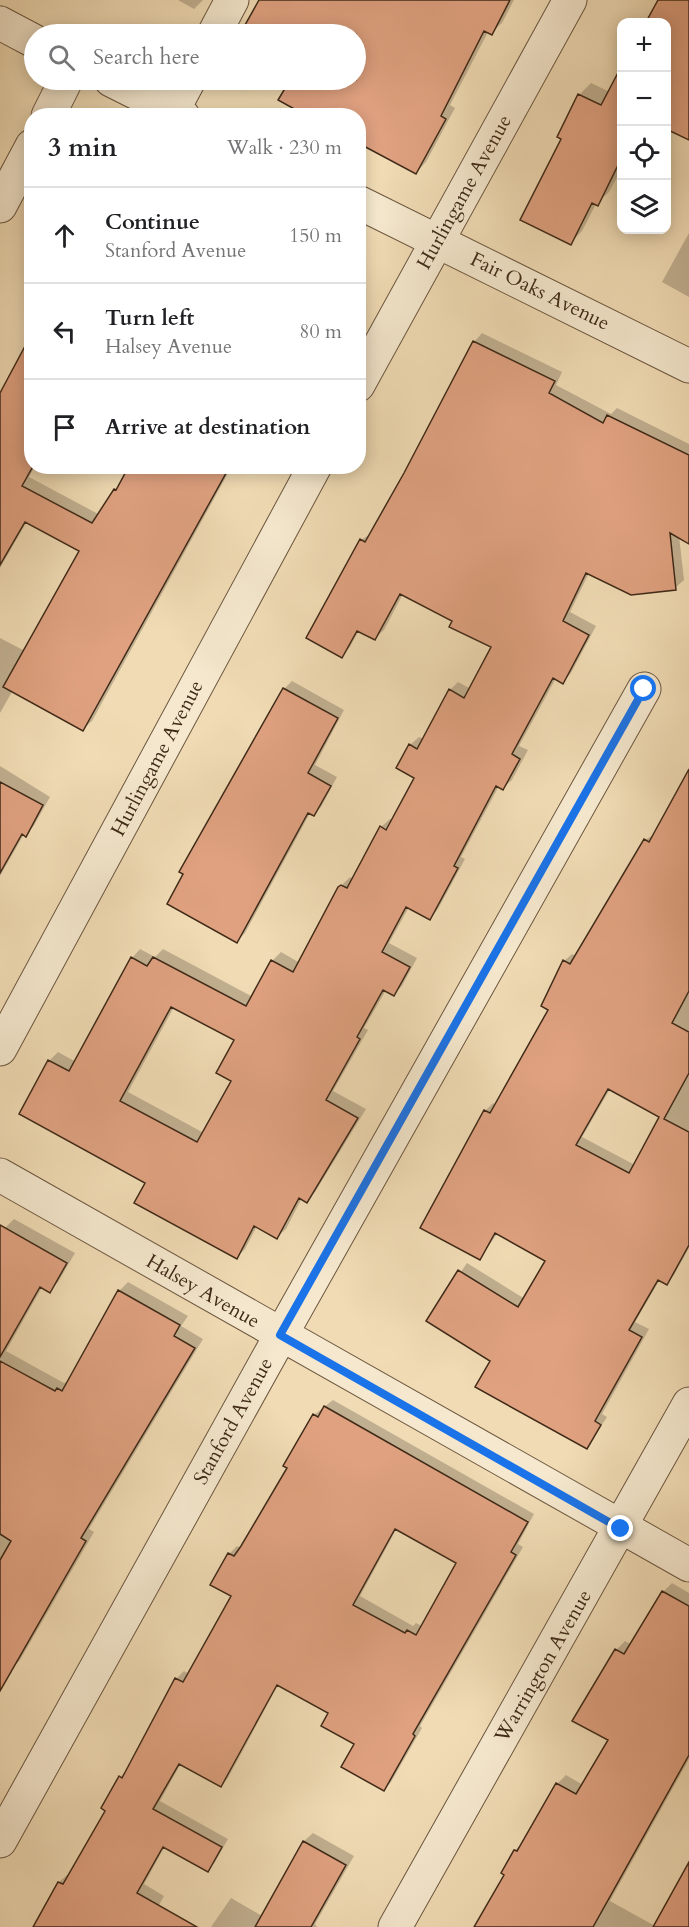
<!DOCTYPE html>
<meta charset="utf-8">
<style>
body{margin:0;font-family:Cardo,serif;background:#f6f6f6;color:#202124}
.controls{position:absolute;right:18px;top:18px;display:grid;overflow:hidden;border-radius:12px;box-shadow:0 3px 15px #0003}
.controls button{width:54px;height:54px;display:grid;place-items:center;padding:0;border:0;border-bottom:2px solid #e0e0e0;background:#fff;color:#202124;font:30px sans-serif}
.stop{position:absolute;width:18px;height:18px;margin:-14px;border:4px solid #1a73e8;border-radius:50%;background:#fff}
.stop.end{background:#1a73e8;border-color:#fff;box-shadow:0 2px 6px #0008}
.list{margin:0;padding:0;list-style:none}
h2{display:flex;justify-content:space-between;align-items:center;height:78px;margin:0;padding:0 24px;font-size:26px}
h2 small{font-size:20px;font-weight:400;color:#757577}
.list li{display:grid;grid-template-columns:39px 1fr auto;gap:18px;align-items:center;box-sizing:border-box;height:96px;padding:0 24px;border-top:2px solid #e0e0e0}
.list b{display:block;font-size:22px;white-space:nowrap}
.list p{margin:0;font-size:20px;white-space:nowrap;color:#757577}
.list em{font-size:20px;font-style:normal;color:#757577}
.icon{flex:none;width:33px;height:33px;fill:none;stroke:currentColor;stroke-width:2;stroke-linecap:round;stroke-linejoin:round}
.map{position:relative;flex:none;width:689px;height:1927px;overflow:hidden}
.search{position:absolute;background:#fff;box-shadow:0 3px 15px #0003;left:24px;top:24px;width:342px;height:66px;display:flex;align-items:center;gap:15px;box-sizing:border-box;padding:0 21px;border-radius:33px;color:#757577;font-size:22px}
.panel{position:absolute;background:#fff;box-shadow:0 3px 15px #0003;left:24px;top:108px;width:342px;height:366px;border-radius:24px}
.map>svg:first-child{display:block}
.shadow{fill:#0003;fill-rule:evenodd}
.building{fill:#dfa180;stroke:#3f2a18;stroke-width:1.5;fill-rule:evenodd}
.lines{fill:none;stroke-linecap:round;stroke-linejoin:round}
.minor-casing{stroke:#6b563f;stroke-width:35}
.minor{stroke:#f5e8ce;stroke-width:33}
.route{stroke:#1a73e8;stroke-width:8}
.labels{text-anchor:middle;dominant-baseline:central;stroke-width:5;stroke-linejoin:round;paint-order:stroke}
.street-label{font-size:20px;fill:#3f2a18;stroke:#f5e8ce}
</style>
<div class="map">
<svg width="689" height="1927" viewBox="0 0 689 1927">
<rect width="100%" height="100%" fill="#f0dbb4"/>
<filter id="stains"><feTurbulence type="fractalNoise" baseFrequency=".00333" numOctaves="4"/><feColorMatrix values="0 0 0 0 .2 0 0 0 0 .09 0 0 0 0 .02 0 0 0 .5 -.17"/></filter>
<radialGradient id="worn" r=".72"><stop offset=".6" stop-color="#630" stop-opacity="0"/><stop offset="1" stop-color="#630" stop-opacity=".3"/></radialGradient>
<!-- shadow -->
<path class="shadow" d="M 178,0 L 203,0 L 194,9 Z
M 261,0 L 514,0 L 502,23 L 491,33 L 488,32 L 450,105 L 455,108 L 426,162 L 416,173 L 358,116 L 280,100 L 291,80 L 356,80 L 356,34 L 242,34 Z
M 659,0 L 689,0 L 689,139 L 670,129 L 666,137 L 666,22 L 647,22 Z
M 622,70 L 622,168 L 609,192 L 596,204 L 582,231 L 570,243 L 563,138 L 579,95 L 591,83 L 610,92 Z
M 689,233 L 689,297 L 662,282 Z
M 32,319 L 32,335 L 25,332 Z
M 482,333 L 562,372 L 556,385 L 611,414 L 617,408 L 689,444 L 689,542 L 679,536 L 684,580 L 675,588 L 589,573 L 570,612 L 596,626 L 571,673 L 563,682 L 556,678 L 519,746 L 528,750 L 512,780 L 503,788 L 499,786 L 461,857 L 465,859 L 438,909 L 430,918 L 409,907 L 389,943 L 417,958 L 402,986 L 394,994 L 386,990 L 364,1028 L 368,1030 L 333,1091 L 366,1109 L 315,1192 L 306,1201 L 302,1198 L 286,1229 L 277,1237 L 257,1226 L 245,1249 L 237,1257 L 147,1182 L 49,1061 L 58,1052 L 76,1062 L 132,958 L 140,949 L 155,957 L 163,949 L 253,997 L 272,961 L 281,952 L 300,963 L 339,888 L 350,877 L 354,879 L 381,827 L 390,819 L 393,820 L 416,777 L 410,745 L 419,737 L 424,739 L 450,690 L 458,682 L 471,689 L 493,647 L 454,621 L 403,594 L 384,630 L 375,638 L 359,630 L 350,647 L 342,656 L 361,540 L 372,533 L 474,342 ZM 174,1007 L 236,1040 L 233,1081 L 204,1133 L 128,1092 Z
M 0,397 L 32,466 L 35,466 L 29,477 L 100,515 L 130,466 L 232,466 L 92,721 L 83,729 L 13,690 L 0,713 L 0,638 L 25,651 L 81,550 L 27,521 L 0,568 Z
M 292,681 L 344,710 L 315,765 L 337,777 L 321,807 L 314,814 L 310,813 L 245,933 L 237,941 L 284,689 Z
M 0,766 L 50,797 L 33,827 L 24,834 L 0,876 Z
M 689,772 L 689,1248 L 674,1275 L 666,1283 L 660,1279 L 635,1322 L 649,1329 L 602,1414 L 607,1417 L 587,1448 L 492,1360 L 428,1320 L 467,1263 L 525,1299 L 547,1260 L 498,1232 L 480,1259 L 422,1227 L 486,1110 L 493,1103 L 496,1105 L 550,1009 L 564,961 L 572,954 L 576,956 L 645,840 L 655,834 ZM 610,1089 L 661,1117 L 635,1165 L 582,1137 Z
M 14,1219 L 75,1253 L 58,1282 L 49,1291 L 42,1287 L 6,1351 L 64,1383 L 69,1381 L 119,1291 L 128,1282 L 188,1316 L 181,1326 L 203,1339 L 89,1529 L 94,1532 L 20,1660 L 11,1669 L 0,1662 L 0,1225 L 5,1228 Z
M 333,1400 L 534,1514 L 518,1544 L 523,1547 L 420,1726 L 422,1728 L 391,1782 L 384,1789 L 356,1744 L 330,1713 L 279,1684 L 228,1778 L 220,1785 L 181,1763 L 160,1801 L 228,1839 L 215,1862 L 208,1870 L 165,1846 L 144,1884 L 164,1896 L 147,1927 L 36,1927 L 59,1882 L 67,1875 L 70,1876 L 107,1810 L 120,1777 L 129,1768 L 176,1679 L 184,1671 L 189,1674 L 233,1596 L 229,1554 L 237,1546 L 242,1549 L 289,1467 L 314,1415 ZM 397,1528 L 458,1563 L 422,1626 L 416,1623 L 413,1626 L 360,1596 ZM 279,1677 L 282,1679 L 227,1778 L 224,1778 Z
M 672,1583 L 689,1593 L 689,1759 L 610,1901 L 655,1926 L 689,1864 L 689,1927 L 477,1927 L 507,1874 L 515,1850 L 525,1841 L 557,1784 L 566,1775 L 583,1785 L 610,1740 L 616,1650 L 625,1641 L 632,1645 L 663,1592 Z
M 313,1833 L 354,1856 L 315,1924 L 317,1927 L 211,1927 L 231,1898 L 262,1916 L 304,1841 Z"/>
<!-- building -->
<path class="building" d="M 259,0 L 510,0 L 492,35 L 484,31 L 441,116 L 446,119 L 416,174 L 358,143 L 358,116 L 307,116 L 278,100 L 290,80 L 356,80 L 356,34 L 240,34 Z
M 658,0 L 689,0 L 689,140 L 666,129 L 666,22 L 646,22 Z
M 621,67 L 621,159 L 598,206 L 592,203 L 571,245 L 520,220 L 561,139 L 557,137 L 578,94 L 601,105 Z
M 32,333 L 32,468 L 22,486 L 92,523 L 114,489 L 116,490 L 129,466 L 230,466 L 83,731 L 3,687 L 79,551 L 25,522 L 0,565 L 0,393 Z
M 473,341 L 555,381 L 549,393 L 603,423 L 607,415 L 689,455 L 689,544 L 670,533 L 676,590 L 631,595 L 586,573 L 563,621 L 589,635 L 563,684 L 553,678 L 512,754 L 520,759 L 503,790 L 496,786 L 454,866 L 458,868 L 430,920 L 406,907 L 382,952 L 410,967 L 394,996 L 383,990 L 357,1037 L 360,1039 L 326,1100 L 358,1118 L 307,1203 L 299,1198 L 277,1239 L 254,1226 L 237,1259 L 134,1203 L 145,1183 L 19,1114 L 48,1060 L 69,1071 L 131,957 L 147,966 L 153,957 L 246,1006 L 271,960 L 293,972 L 338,887 L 341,885 L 347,888 L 380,826 L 386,830 L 414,778 L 396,768 L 409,744 L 417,749 L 449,689 L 464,698 L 491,647 L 449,627 L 452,621 L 400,594 L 375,640 L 357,631 L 342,658 L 306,638 L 360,539 L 365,542 L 404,473 ZM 171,1007 L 234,1040 L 216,1073 L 231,1081 L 197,1142 L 120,1101 Z
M 283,688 L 338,718 L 308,773 L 331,786 L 314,816 L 308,813 L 237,943 L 167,904 L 183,874 L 179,872 Z
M 689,769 L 689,991 L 672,1023 L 689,1032 L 689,1073 L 664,1119 L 689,1132 L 689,1245 L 667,1285 L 658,1280 L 629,1330 L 642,1337 L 595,1421 L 601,1425 L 587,1449 L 475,1387 L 490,1361 L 426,1321 L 458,1270 L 518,1307 L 545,1261 L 495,1233 L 480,1260 L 420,1228 L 484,1110 L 490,1113 L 548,1010 L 541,1006 L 563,960 L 570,964 L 644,839 L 649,842 ZM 608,1089 L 659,1117 L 629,1173 L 576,1145 Z
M 0,782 L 43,805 L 26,837 L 22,834 L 0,873 Z
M 0,1225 L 67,1263 L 50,1293 L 40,1287 L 0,1357 Z
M 118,1290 L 180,1325 L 174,1336 L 195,1348 L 81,1538 L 86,1541 L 0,1691 L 0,1560 L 11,1541 L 0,1534 L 0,1361 L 55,1391 L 57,1388 L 62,1391 Z
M 324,1406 L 528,1522 L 511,1552 L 516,1555 L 413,1734 L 415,1736 L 384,1791 L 341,1767 L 354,1744 L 321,1726 L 328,1713 L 277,1685 L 221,1787 L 179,1764 L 153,1809 L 222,1847 L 208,1872 L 163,1847 L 137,1893 L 197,1927 L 33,1927 L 58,1882 L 63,1884 L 105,1811 L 101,1808 L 119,1776 L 122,1778 L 175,1678 L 183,1682 L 231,1596 L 210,1585 L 228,1553 L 234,1556 L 241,1546 L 287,1468 L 283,1466 L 313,1414 L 318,1417 ZM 395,1529 L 456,1563 L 416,1635 L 407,1630 L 405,1633 L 353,1605 Z
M 662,1591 L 689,1606 L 689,1755 L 593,1927 L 474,1927 L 504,1875 L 501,1873 L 514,1850 L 517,1851 L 556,1783 L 576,1794 L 608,1740 L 572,1721 L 615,1649 L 624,1654 Z
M 303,1841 L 346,1865 L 311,1927 L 255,1927 Z
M 689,1862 L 689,1927 L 653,1927 Z"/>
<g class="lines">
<defs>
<path id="minor" d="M 0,23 L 34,41
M 214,34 L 232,0
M 111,80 L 183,116
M 173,110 L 189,80
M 48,116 L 66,80
M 358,202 L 689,366
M 0,206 L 32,146
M 358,385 L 570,0
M 0,1049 L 315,466
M 0,1175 L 689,1565
M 0,1841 L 281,1335 L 644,689
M 395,1927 L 689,1404"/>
</defs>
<!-- minor casing -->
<use href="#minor" class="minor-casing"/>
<!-- minor -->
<use href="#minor" class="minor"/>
</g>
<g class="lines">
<!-- route -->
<path class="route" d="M 621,1529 L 280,1335 L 644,689"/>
</g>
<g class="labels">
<!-- street labels -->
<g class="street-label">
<text transform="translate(464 192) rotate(-61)">Hurlingame Avenue</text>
<text transform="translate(540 291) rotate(26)">Fair Oaks Avenue</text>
<text transform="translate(157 758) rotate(-62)">Hurlingame Avenue</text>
<text transform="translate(203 1291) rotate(30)">Halsey Avenue</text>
<text transform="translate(233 1421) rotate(-61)">Stanford Avenue</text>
<text transform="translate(543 1666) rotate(-60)">Warrington Avenue</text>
</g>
</g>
<rect width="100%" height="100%" filter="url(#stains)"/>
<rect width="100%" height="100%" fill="url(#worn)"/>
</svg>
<div class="controls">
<button>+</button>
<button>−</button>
<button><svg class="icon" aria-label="locate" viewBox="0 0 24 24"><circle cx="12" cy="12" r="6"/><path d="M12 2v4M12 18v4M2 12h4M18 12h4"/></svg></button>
<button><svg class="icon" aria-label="layers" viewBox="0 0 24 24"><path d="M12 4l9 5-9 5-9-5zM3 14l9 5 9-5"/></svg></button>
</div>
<div class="stop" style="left:644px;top:689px"></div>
<div class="stop end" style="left:621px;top:1529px"></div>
<div class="search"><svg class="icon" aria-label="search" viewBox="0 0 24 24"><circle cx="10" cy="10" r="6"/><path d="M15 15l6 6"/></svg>Search here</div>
<section class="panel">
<h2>3 min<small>Walk · 230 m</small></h2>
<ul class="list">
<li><svg class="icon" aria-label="ahead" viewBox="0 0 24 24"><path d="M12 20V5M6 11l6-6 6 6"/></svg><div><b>Continue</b><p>Stanford Avenue</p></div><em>150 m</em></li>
<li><svg class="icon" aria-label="left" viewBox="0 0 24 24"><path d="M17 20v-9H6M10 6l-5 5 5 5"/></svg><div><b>Turn left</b><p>Halsey Avenue</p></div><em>80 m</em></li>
<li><svg class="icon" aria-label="arrive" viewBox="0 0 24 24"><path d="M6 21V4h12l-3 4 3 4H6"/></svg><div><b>Arrive at destination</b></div></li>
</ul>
</section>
</div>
